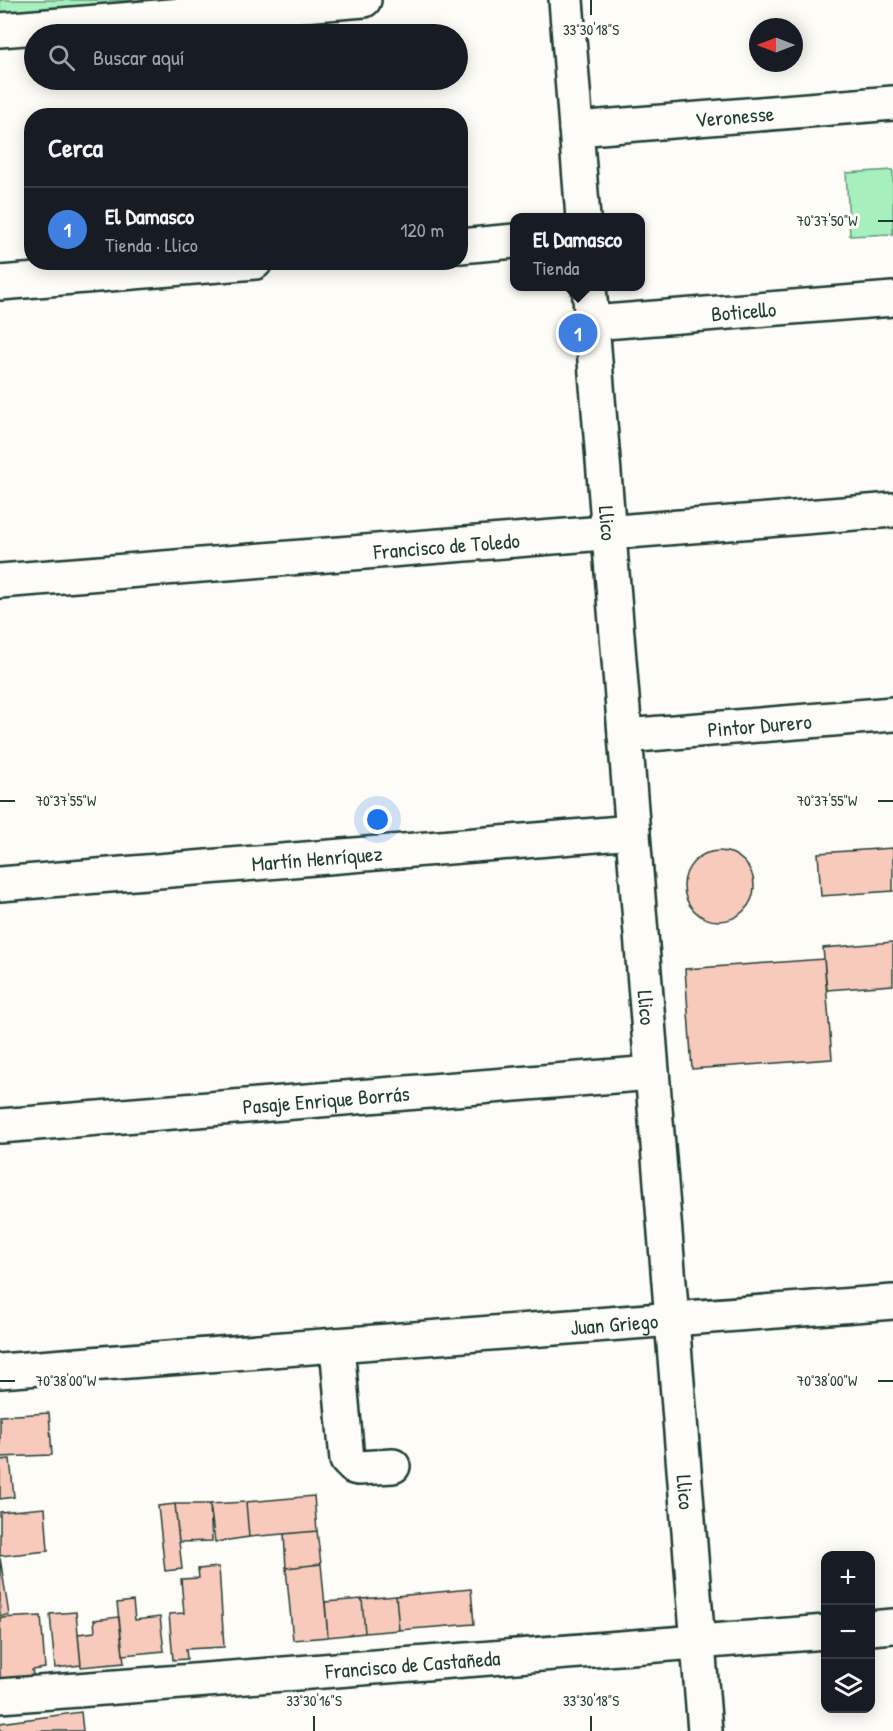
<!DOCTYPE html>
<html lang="es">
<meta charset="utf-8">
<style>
body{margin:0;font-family:"Patrick Hand",sans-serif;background:#20242c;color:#f1f3f6}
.controls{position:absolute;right:18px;bottom:18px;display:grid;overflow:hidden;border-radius:12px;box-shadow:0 3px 15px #0003}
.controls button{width:54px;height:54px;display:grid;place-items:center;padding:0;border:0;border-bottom:2px solid #363941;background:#171b24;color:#f1f3f6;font:30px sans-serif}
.compass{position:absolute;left:749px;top:18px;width:54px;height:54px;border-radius:50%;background:#171b24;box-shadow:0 3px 15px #0003;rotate:270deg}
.you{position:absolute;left:378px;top:820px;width:21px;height:21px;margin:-15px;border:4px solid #fff;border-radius:50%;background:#1a73e8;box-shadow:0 0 0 9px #1a73e833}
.badge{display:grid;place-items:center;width:39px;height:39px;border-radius:50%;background:#1a73e8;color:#fff;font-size:20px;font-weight:700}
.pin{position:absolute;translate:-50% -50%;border:3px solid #fff;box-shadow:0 2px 6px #0006}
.popup{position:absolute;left:510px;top:213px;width:135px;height:78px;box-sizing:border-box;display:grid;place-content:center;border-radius:12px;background:#171b24;filter:drop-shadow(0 2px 4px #0005);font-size:20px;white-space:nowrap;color:#9ea1a6}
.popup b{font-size:22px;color:#f1f3f6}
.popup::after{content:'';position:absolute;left:50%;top:100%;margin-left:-12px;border:12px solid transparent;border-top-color:#171b24}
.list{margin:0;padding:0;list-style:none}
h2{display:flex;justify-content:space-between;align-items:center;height:78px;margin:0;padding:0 24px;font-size:26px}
h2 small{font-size:20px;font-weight:400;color:#9ea1a6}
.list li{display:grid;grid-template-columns:39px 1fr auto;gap:18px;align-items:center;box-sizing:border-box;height:84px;padding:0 24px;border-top:2px solid #363941}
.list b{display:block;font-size:22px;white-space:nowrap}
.list p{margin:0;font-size:20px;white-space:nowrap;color:#9ea1a6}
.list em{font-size:20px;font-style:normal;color:#9ea1a6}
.icon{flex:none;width:33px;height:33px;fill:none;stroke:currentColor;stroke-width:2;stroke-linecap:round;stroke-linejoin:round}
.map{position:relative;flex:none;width:893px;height:1731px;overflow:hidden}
.search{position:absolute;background:#171b24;box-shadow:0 3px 15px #0003;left:24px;top:24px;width:444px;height:66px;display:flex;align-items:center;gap:15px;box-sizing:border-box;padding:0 21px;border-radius:33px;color:#9ea1a6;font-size:22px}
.panel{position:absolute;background:#171b24;box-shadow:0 3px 15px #0003;left:24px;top:108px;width:444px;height:162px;border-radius:24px}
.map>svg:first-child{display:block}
.green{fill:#a6f0be;stroke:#629679;stroke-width:1.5}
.building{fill:#f8cabb;stroke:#1f3d34;stroke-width:1.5}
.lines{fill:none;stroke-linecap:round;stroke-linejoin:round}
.minor-casing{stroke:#1f3d34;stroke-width:38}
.minor{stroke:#fdfcf7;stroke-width:33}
.ticks{fill:none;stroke:#1f3d34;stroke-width:2}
.labels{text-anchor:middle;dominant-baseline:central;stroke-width:6;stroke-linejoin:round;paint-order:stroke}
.street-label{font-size:21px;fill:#1f3d34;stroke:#fdfcf7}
.ticks-label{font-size:15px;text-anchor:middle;fill:#1f3d34;stroke:#fdfcf7;stroke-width:6;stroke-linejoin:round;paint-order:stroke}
</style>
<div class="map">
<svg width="893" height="1731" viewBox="0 0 893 1731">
<rect width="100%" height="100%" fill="#fdfcf7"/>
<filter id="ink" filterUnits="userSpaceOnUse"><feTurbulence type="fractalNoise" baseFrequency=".0167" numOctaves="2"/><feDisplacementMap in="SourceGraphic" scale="12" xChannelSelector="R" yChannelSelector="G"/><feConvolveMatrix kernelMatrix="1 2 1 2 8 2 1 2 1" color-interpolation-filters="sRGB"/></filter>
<g filter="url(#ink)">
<!-- green -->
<path class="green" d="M 0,0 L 199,0 L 0,16 Z
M 893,170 L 893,234 L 850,236 L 846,173 Z"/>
<!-- building -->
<path class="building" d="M 893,848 L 893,891 L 821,896 L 818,853 Z
M684 886a35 35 0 1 1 70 0a35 35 0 1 1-70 0Z
M 893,942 L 893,985 L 827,990 L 823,948 Z
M 824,959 L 832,1059 L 692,1069 L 685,969 Z
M 49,1413 L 52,1455 L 0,1457 L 0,1416 Z
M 10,1459 L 14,1497 L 0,1499 L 0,1460 Z
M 314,1496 L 317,1531 L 249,1537 L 246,1502 Z
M 246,1502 L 249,1537 L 215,1542 L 210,1504 Z
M 175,1504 L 182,1569 L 165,1571 L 158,1506 Z
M 175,1504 L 210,1504 L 212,1541 L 179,1542 Z
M 45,1508 L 48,1551 L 0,1556 L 0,1512 Z
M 317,1531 L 321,1564 L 286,1568 L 284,1534 Z
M 0,1558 L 9,1615 L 0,1616 Z
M 321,1564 L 328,1637 L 293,1640 L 286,1568 Z
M 219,1567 L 224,1647 L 186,1649 L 187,1659 L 173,1660 L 169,1614 L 184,1613 L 181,1579 L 199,1578 L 198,1569 Z
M 471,1589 L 474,1624 L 399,1630 L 396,1596 Z
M 396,1596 L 399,1630 L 365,1633 L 362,1599 Z
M 362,1599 L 365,1633 L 328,1637 L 325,1602 Z
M 133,1601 L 135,1620 L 160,1617 L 164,1651 L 123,1655 L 117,1603 Z
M 76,1612 L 81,1665 L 55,1668 L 50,1614 Z
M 41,1616 L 45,1668 L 32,1670 L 35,1683 L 0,1685 L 0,1618 Z
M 119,1617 L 124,1663 L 81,1667 L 78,1634 L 95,1632 L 94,1620 Z
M 81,1712 L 83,1731 L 0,1731 L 0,1723 Z"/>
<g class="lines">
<defs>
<g id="minor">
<path d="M 566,0 L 583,218"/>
<path d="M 0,30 L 364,0"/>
<path id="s1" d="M 576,129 L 893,103"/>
<path d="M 460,246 L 515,241"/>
<path d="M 0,283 L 255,262"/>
<path id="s2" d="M 589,286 L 705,1731"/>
<path id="s3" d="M 592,323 L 893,299"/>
<path id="s4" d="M 0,581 L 893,510"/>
<path id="s5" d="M 625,736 L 893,714"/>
<path id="s6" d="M 0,884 L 633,832"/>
<path id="s7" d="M 0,1126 L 652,1073"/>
<path d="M 337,1345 L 347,1460 L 354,1467 L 358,1468 L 393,1466"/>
<path id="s8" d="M 0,1371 L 893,1302"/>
<path d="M 870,1628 L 893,1626"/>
<path id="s9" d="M 0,1696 L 826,1632"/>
</g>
</defs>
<!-- minor casing -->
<use href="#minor" class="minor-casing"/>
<!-- minor -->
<use href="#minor" class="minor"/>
</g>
</g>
<!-- ticks -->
<path class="ticks" d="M 591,0 L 591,15M 878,221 L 893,221M 0,801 L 15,801M 878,801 L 893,801M 0,1381 L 15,1381M 878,1381 L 893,1381M 314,1716 L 314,1731M 591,1716 L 591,1731"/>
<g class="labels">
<!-- street labels -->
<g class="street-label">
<text stroke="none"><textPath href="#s1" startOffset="159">Veronesse</textPath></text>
<text stroke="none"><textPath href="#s3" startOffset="152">Boticello</textPath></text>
<text stroke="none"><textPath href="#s2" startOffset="238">Llico</textPath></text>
<text stroke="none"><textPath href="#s4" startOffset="448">Francisco de Toledo</textPath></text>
<text stroke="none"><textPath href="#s5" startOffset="135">Pintor Durero</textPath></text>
<text stroke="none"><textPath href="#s6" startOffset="318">Martín Henríquez</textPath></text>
<text stroke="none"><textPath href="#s2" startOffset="724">Llico</textPath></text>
<text stroke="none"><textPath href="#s7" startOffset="327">Pasaje Enrique Borrás</textPath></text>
<text stroke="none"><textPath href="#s8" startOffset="616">Juan Griego</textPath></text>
<text stroke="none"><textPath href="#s2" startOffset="1210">Llico</textPath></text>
<text stroke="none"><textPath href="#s9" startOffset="414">Francisco de Castañeda</textPath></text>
</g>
</g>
<g class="ticks-label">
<text x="591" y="35">33°30'18"S</text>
<text x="827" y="226">70°37'50"W</text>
<text x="827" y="806">70°37'55"W</text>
<text x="66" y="806">70°37'55"W</text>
<text x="66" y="1386">70°38'00"W</text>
<text x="827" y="1386">70°38'00"W</text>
<text x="314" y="1706">33°30'16"S</text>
<text x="591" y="1706">33°30'18"S</text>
</g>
</svg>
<div class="controls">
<button>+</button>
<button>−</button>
<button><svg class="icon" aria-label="layers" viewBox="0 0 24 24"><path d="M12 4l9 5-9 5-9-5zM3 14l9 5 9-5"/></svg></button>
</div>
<svg class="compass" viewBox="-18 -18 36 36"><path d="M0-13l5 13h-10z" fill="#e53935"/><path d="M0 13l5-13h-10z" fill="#9ea1a6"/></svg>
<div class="you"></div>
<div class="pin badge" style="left:578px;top:333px;background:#3f7fe0">1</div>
<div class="popup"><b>El Damasco</b>Tienda</div>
<div class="search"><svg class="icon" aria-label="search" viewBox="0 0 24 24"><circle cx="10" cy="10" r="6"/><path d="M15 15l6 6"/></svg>Buscar aquí</div>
<section class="panel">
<h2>Cerca<small></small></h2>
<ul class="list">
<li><span class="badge" style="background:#3f7fe0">1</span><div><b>El Damasco</b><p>Tienda · Llico</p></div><em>120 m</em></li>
</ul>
</section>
</div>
